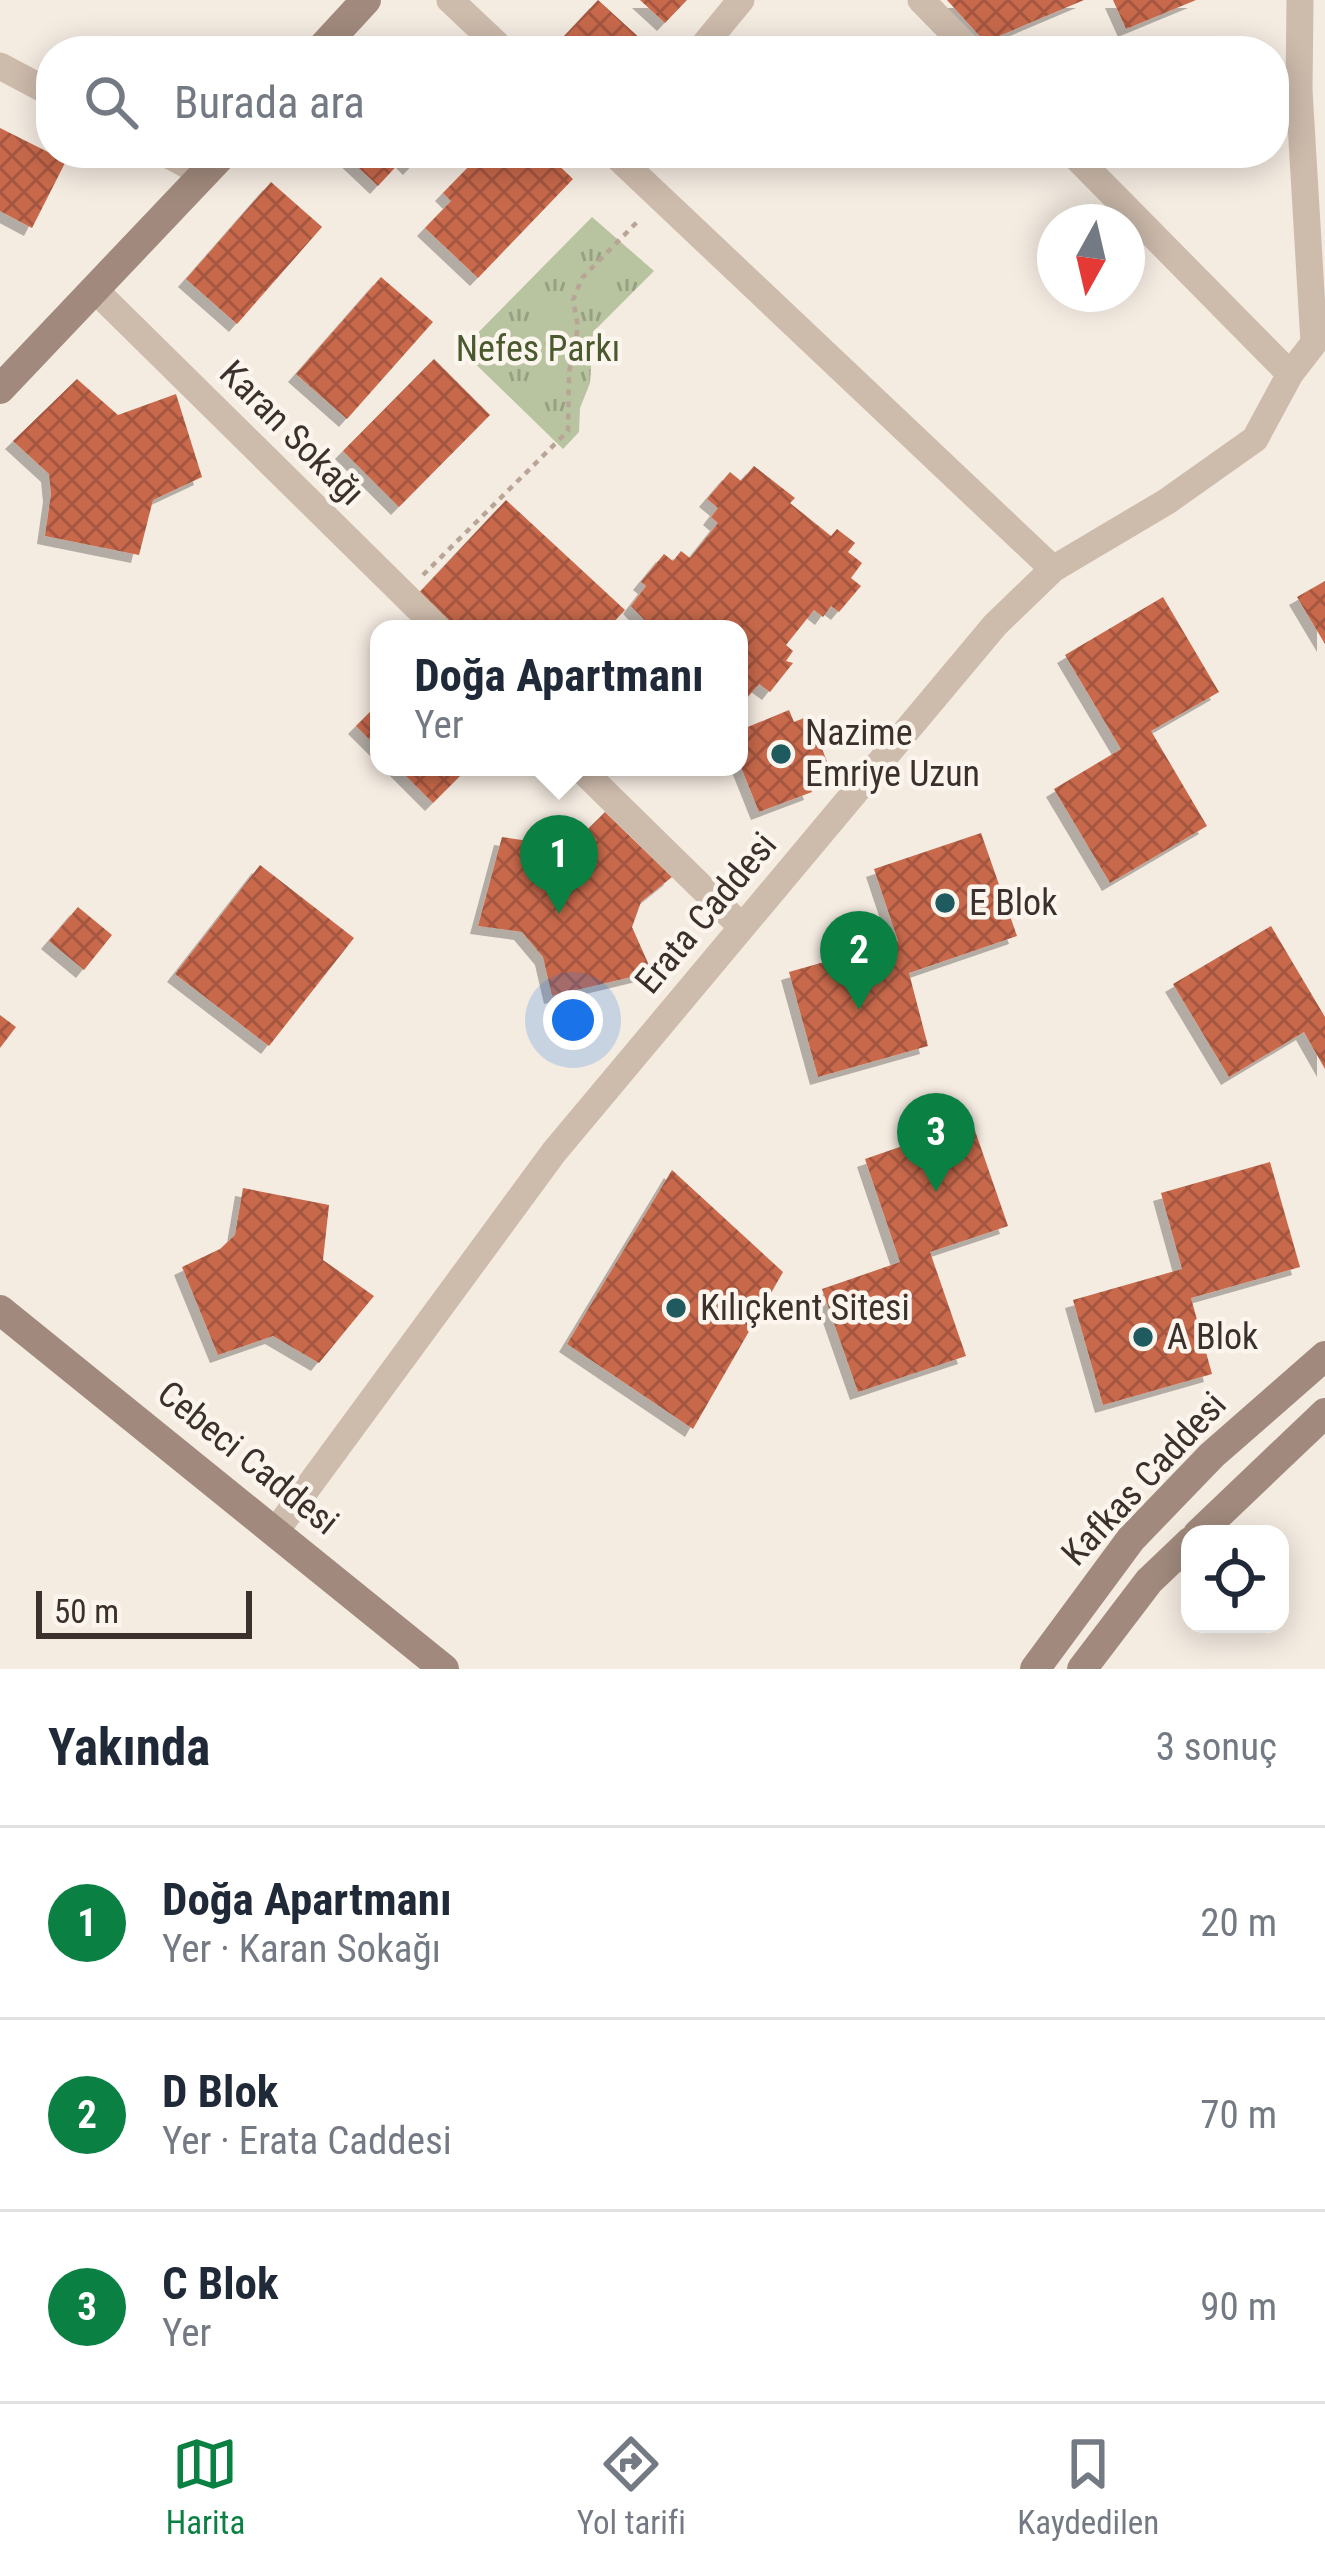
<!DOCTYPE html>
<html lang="tr">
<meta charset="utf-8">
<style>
body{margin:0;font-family:"Roboto Condensed",sans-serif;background:#f2f2f3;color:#1f2937}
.controls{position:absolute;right:36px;bottom:36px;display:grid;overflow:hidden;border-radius:24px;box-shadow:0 6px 30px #0003}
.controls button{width:108px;height:108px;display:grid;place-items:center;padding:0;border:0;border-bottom:3px solid #e0e1e3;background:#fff;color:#1f2937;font:60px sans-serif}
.compass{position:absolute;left:1037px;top:204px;width:108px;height:108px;border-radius:50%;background:#fff;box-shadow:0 6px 30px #0003;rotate:188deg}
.scale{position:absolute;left:36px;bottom:30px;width:216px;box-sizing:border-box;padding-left:12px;border:6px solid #3b302b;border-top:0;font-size:33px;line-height:42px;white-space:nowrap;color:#3b302b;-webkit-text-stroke:9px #fbf5ee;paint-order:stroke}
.you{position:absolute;left:573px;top:1020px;width:42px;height:42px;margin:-30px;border:9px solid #fff;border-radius:50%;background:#1a73e8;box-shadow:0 0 0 18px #1a73e833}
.badge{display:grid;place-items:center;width:78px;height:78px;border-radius:50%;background:#0b8043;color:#fff;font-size:39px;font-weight:700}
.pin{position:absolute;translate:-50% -99px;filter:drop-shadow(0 3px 6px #0008)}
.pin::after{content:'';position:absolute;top:63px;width:42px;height:36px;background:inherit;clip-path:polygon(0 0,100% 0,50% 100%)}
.popup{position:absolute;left:370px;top:620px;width:378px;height:156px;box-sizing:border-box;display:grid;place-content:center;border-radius:24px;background:#fff;filter:drop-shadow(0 3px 9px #0005);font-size:39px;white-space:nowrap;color:#747a83}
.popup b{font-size:45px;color:#1f2937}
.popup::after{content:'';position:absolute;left:50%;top:100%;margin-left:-24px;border:24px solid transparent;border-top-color:#fff}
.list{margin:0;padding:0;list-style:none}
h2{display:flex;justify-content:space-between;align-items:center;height:156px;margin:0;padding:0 48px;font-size:51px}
h2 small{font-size:39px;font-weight:400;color:#747a83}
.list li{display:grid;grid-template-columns:78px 1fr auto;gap:36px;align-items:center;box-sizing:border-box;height:192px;padding:0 48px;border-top:3px solid #e0e1e3}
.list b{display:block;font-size:45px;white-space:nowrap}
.list p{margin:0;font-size:39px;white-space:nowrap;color:#747a83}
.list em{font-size:39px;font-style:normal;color:#747a83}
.icon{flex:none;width:66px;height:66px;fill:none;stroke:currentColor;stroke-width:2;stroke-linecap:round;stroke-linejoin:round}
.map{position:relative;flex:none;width:1325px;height:1669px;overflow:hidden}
.search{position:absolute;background:#fff;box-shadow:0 6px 30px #0003;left:36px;right:36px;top:36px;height:132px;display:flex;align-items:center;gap:30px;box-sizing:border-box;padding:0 42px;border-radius:48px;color:#747a83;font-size:45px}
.sheet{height:732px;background:#fff}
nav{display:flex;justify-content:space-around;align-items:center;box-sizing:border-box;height:168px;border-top:3px solid #e0e1e3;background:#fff;font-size:33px;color:#747a83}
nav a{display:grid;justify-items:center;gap:6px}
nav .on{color:#0b8043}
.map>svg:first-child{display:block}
.grass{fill:url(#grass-tufts)}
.building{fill:url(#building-cross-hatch);filter:url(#shadow)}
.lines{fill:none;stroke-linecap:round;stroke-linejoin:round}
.path{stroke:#b9a596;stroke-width:4.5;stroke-dasharray:6 6;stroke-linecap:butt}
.street{stroke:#cdbbac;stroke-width:27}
.secondary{stroke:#a18a7d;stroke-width:30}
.poi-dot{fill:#1f5a5e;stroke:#fbf5ee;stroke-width:4.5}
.labels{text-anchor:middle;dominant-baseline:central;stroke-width:9;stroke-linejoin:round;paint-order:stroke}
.park-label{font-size:36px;fill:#4a5a2e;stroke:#fbf5ee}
.street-label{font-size:36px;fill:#3b302b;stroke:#fbf5ee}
.poi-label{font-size:36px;fill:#3b302b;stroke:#fbf5ee;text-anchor:start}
</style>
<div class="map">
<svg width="1325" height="1669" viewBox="0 0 1325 1669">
<defs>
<pattern id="grass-tufts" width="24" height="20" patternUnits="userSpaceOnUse" patternTransform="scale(3)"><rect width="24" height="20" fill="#b8c4a0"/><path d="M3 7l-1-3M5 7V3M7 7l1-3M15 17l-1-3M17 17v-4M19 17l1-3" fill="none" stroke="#97a083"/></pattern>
<pattern id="building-cross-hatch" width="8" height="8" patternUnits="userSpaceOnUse" patternTransform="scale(3)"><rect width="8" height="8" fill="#c8694b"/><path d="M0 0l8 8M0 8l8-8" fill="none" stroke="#a4573f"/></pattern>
<filter id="shadow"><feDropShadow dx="-8" dy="8" stdDeviation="0" flood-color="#0004"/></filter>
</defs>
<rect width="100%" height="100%" fill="#f4ebe1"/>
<!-- grass -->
<path class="grass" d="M 592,217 L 654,271 L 593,332 L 590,383 L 580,408 L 579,432 L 563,449 L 461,350 Z"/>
<!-- building -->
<path class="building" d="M 598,0 L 654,51 L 553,48 Z
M 640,0 L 687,0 L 665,23 Z
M 947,0 L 1084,0 L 985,42 Z
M 1113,0 L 1196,0 L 1126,29 Z
M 419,36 L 435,51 L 405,51 Z
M 0,128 L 66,161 L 32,228 L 0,211 Z
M 343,153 L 424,153 L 411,167 L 403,159 L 378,186 Z
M 492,153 L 546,153 L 573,179 L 478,278 L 425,228 L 451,201 L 443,193 L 478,157 L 484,161 Z
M 271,182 L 322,227 L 237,324 L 186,279 Z
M 381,277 L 433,322 L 347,419 L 296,374 Z
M 434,359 L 490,415 L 399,507 L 343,451 Z
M 77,379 L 118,415 L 176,394 L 202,477 L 153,500 L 139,555 L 45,536 L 51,494 L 49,474 L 13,441 Z
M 754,466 L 795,498 L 790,503 L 831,536 L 837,529 L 855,543 L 848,552 L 862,563 L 851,578 L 861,586 L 839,612 L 831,606 L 823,617 L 814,610 L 786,645 L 793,651 L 786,661 L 793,663 L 770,692 L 759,684 L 747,698 L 739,692 L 739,629 L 653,629 L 631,606 L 646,586 L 641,582 L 664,554 L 673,561 L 681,551 L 690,558 L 718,523 L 711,517 L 718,508 L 707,499 L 730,472 L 741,481 Z
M 506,500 L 625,610 L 607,629 L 453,629 L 417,595 Z
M 1325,581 L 1325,644 L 1297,597 Z
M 1163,597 L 1219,692 L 1151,731 L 1207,826 L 1110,883 L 1054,789 L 1121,749 L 1065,655 Z
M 379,703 L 379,749 L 356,726 Z
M 789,710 L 794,722 L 809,716 L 830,769 L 807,778 L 812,792 L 759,812 L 739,762 L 743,729 Z
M 397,767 L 469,767 L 433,803 Z
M 605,812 L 672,877 L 641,902 L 632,927 L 652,972 L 552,996 L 543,957 L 522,932 L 478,926 L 502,837 L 570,847 Z
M 981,833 L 1017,936 L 909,973 L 928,1046 L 818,1077 L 789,972 L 898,941 L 874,869 Z
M 260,865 L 354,938 L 269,1046 L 175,974 Z
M 78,907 L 112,935 L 84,970 L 49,941 Z
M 1271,926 L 1325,1017 L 1325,1069 L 1304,1032 L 1229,1077 L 1173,984 Z
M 0,1015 L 16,1027 L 0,1048 Z
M 972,1122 L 1008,1226 L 930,1252 L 966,1356 L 858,1392 L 822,1289 L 900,1262 L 865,1159 Z
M 1270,1162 L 1300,1267 L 1191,1298 L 1212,1374 L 1103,1405 L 1073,1300 L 1182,1269 L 1161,1193 Z
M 672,1170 L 783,1272 L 693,1429 L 567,1344 Z
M 243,1188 L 329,1205 L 323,1260 L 374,1296 L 319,1363 L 273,1336 L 218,1355 L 182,1267 L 220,1249 L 235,1235 Z"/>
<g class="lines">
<!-- path -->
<path class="path" d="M 423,575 L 568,431 L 569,372 L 578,327 L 573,300 L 582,278 L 640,219"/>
<!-- street -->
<path class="street" d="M 450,0 L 504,51
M 921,0 L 971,51
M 699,51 L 741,0
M 0,66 L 51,93
M 165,153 L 204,174
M 613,153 L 1053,569
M 1072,153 L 1290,374
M 94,289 L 439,629
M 579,767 L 742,927
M 275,1532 L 554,1152 L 995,625 L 1053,569 L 1166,502 L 1255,439 L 1290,374 L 1314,343 L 1299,90 L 1300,0"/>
<!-- secondary -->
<path class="secondary" d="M 319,51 L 366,0
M 0,389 L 224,153
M 0,1310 L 444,1669
M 1198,1534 L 1325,1413
M 1035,1669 L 1131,1539 L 1212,1455 L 1325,1356
M 1082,1669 L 1149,1581 L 1190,1542"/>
</g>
<!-- markers -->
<g class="poi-dot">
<circle cx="781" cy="754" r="12"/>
<circle cx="945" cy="903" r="12"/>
<circle cx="676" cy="1308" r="12"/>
<circle cx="1143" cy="1337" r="12"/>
</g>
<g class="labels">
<!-- park labels -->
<g class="park-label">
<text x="538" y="349">Nefes Parkı</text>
</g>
<!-- street labels -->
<g class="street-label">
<text transform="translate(292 433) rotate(45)">Karan Sokağı</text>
<text transform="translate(706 913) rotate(-50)">Erata Caddesi</text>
<text transform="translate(248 1458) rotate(39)">Cebeci Caddesi</text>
<text transform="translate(1144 1479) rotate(-47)">Kafkas Caddesi</text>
</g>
<!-- poi labels -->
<g class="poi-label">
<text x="805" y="733">Nazime<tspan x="805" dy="41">Emriye Uzun</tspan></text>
<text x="969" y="903">E Blok</text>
<text x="700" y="1308">Kılıçkent Sitesi</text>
<text x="1167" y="1337">A Blok</text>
</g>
</g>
</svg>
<div class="controls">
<button><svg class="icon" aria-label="locate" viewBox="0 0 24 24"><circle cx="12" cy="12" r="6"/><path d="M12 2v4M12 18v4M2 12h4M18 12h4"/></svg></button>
</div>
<svg class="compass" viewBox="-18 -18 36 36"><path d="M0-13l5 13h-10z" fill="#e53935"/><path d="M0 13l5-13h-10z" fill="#747a83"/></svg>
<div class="scale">50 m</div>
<div class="you"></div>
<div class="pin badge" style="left:559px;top:914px">1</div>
<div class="popup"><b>Doğa Apartmanı</b>Yer</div>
<div class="pin badge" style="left:859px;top:1010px">2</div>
<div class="pin badge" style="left:936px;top:1192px">3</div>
<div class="search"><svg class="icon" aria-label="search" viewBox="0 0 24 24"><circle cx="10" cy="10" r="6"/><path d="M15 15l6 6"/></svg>Burada ara</div>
</div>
<section class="sheet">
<h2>Yakında<small>3 sonuç</small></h2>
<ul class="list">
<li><span class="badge">1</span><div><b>Doğa Apartmanı</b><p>Yer · Karan Sokağı</p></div><em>20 m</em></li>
<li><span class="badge">2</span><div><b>D Blok</b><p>Yer · Erata Caddesi</p></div><em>70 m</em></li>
<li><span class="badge">3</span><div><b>C Blok</b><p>Yer</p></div><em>90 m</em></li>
</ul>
</section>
<nav>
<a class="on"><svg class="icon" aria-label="map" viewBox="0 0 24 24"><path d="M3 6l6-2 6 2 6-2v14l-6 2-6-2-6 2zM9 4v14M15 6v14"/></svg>Harita</a>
<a><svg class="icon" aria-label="directions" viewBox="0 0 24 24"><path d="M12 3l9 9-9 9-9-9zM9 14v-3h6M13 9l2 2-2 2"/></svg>Yol tarifi</a>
<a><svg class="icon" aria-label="saved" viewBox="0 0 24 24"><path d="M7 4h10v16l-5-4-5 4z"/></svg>Kaydedilen</a>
</nav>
